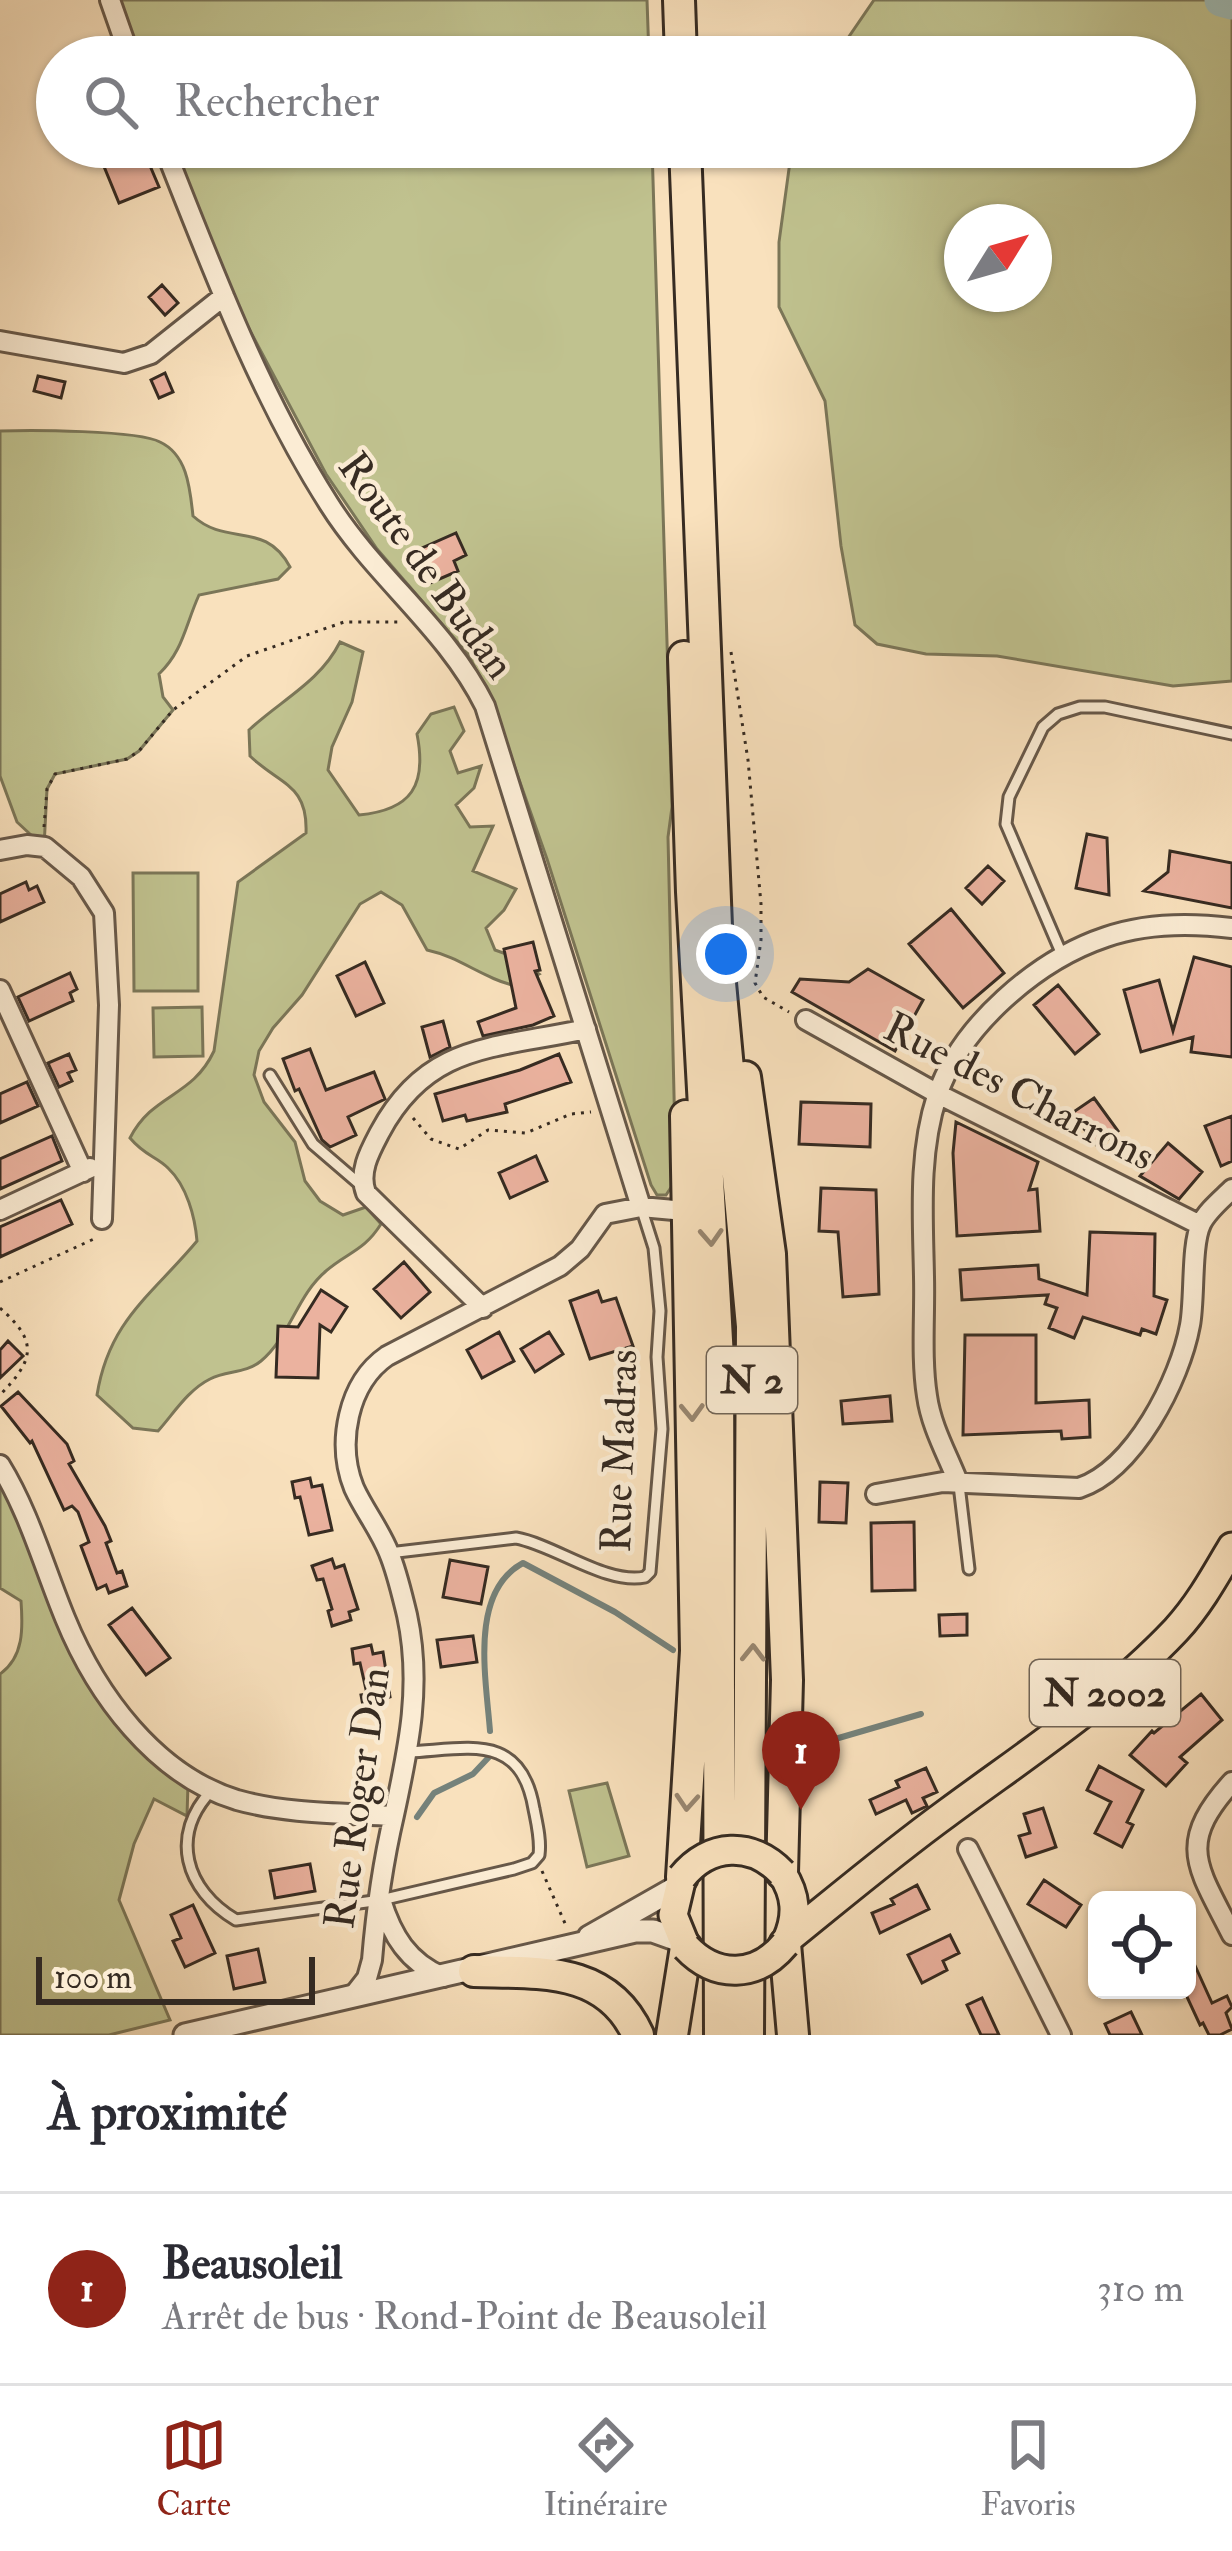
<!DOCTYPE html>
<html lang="fr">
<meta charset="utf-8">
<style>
body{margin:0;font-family:"IM FELL Double Pica",serif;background:#f7f7f7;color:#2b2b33}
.controls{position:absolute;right:36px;bottom:36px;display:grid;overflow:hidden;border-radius:18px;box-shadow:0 3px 9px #0004}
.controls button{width:108px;height:108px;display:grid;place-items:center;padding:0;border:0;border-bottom:3px solid #e1e1e2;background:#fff;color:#2b2b33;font:60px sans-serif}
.compass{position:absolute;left:944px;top:204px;width:108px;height:108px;border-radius:50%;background:#fff;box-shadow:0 3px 9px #0004;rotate:53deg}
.scale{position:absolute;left:36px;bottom:30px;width:279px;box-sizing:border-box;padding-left:12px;border:6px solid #362b22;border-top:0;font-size:33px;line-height:42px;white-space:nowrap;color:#362b22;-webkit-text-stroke:9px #fbecd4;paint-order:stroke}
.you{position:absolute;left:726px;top:954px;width:42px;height:42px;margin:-30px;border:9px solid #fff;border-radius:50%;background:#1a73e8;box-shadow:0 0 0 18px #1a73e833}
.badge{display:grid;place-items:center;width:78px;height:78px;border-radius:50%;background:#8f2418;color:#fff;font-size:39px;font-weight:700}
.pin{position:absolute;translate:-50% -99px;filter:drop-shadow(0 3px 6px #0008)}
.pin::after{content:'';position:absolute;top:63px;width:42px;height:36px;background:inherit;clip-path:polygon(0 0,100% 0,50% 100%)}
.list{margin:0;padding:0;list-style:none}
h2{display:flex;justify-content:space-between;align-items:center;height:156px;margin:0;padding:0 48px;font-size:51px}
h2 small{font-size:39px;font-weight:400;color:#7c7c81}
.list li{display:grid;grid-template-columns:78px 1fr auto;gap:36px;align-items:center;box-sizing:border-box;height:192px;padding:0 48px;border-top:3px solid #e1e1e2}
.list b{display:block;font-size:45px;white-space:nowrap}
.list p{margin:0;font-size:39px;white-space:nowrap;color:#7c7c81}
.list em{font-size:39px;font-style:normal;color:#7c7c81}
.icon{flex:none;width:66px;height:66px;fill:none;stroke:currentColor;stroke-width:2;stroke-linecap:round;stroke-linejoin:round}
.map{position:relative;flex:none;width:1232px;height:2035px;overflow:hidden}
.search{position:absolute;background:#fff;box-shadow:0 3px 9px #0004;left:36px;right:36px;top:36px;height:132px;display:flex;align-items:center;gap:30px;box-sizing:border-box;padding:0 42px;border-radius:66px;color:#7c7c81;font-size:45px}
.sheet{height:348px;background:#fff}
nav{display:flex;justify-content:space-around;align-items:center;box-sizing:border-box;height:168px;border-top:3px solid #e1e1e2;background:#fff;font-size:33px;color:#7c7c81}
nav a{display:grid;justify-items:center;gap:6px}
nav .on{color:#8f2418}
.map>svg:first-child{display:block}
.green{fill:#c0c28f;stroke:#7b7658;stroke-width:3;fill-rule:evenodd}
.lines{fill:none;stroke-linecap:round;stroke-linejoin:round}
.stream{stroke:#75827b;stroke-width:6}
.river{stroke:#9fbcb6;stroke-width:33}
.building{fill:#ebb29f;stroke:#362b22;stroke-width:3}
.service-casing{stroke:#675849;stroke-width:15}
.minor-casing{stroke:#675849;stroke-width:24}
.tertiary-casing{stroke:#675849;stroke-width:27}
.primary-casing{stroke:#362b22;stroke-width:33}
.trunk-casing{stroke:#362b22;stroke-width:36}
.path{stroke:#362b22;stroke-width:3;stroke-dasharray:3 6;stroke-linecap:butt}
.service{stroke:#fbecd4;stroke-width:9}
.minor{stroke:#fbecd4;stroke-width:18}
.tertiary{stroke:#fbecd4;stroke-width:21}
.primary{stroke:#f9e1bd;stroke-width:27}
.trunk{stroke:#f9e1bd;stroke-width:30}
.primary-bridge-casing{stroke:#362b22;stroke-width:33;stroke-linecap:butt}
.primary-bridge{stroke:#f9e1bd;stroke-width:27}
.oneway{stroke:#988670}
.labels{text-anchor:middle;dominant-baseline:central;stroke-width:9;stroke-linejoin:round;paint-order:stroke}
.shield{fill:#fbecd4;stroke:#716557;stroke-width:3}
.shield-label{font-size:39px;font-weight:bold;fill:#362b22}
.street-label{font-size:42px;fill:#362b22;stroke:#fbecd4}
</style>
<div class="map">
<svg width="1232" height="2035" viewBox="0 0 1232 2035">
<rect width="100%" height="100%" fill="#f9e1bd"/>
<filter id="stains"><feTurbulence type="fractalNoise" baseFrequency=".00167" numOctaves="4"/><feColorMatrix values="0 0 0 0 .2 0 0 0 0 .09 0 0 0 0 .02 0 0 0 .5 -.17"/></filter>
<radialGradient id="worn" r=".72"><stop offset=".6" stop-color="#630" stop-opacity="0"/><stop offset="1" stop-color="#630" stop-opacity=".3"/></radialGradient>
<!-- green -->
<path class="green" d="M 118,0 L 647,0 L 649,57 L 139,57 Z
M 874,0 L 1232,0 L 1232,681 L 1173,686 L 997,656 L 926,654 L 877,644 L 855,625 L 841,546 L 825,401 L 779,307 L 779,242 L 792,147 L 1175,147 L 1175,57 L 835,57 ZM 962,222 L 1034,222 L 1034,294 L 962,294 Z
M 174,147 L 652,147 L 672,807 L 668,837 L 676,1180 L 666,1195 L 657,1195 L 651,1185 L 547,859 L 490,697 L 468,654 L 377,549 L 326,474 L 238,308 Z
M 0,431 C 29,430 138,430 160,442 C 188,455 190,490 193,516 C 227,547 265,520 290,567 L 278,579 L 199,595 C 185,626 183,651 159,674 L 163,697 L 173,710 L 139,751 L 127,759 L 55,774 L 47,789 L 44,847 L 17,822 L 0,776 Z
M 340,642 L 363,652 L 352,702 L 332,747 L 328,770 L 359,815 C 412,810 427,785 417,734 L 431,714 L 454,707 L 464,731 L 450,751 L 458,773 L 481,766 L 474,788 L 456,805 L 470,827 L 493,826 L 473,871 L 516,889 L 504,910 L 486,928 L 495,950 L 517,958 L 539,974 L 516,986 C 484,979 460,957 427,950 L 402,905 L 381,892 L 360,904 L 302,995 L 273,1028 L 259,1051 L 254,1075 L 264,1102 L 295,1142 L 305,1181 L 320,1201 L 343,1215 L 366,1207 L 381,1224 C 364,1251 348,1252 326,1271 C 297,1295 290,1337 261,1361 C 245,1374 227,1370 210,1379 C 188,1390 174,1413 158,1431 L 133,1428 L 97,1395 C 109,1320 152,1295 197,1241 C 195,1217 187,1186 168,1168 C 156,1156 145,1156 130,1138 C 153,1093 192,1098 214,1051 L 238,882 L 306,833 C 308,784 280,785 250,756 L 249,730 C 281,700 320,682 340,642 Z
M 133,873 L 198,873 L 198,991 L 134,991 Z
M 202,1007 L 203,1056 L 154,1057 L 153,1008 Z
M 0,1476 L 89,1687 L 136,1743 L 188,1784 L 187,1816 L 154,1799 L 134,1844 L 119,1900 L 170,2020 L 109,2035 L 0,2035 L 0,1674 C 24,1657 23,1628 21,1601 L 0,1588 Z
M 607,1783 L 629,1856 L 587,1867 L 569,1791 Z"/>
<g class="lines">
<!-- stream -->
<path class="stream" d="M 490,1731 C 486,1678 469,1592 523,1563 L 615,1612 L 673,1650
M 818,1744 L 921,1714
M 417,1817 L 434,1793 L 473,1774 L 489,1757"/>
<!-- river -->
<path class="river" d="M 1221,0 L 1232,3"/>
</g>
<!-- building -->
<path class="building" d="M 96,147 L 142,147 L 159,187 L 119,203 Z
M 162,285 L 178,303 L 165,315 L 149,297 Z
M 165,373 L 173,392 L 159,398 L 151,380 Z
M 38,376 L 65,382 L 61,398 L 34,391 Z
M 456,533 L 466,555 L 454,561 L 458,571 L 428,584 L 413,552 Z
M 1087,834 L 1107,838 L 1109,895 L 1076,888 Z
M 1170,851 L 1232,863 L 1232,908 L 1144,891 L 1168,872 Z
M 988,866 L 1004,881 L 982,904 L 966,888 Z
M 26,882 L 29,890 L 37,886 L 44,902 L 0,922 L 0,894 Z
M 951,909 L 1004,973 L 963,1008 L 909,944 Z
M 533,942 L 540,970 L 535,971 L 554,1016 L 533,1025 L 483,1036 L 478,1022 L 516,1008 L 504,949 Z
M 1194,957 L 1232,967 L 1232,1057 L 1191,1052 L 1193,1037 L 1141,1052 L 1124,990 L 1159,980 L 1173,1031 Z
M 365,962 L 384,1003 L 356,1016 L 337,976 Z
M 868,969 L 923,1000 L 895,1051 L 792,992 L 800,979 L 849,982 Z
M 70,973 L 77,989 L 70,993 L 73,1001 L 29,1021 L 18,997 Z
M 1058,985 L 1099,1034 L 1075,1054 L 1034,1005 Z
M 443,1021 L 450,1047 L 430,1057 L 422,1027 Z
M 310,1049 L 326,1090 L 374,1072 L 385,1099 L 348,1117 L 356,1135 L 330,1147 L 322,1140 L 299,1089 L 295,1091 L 283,1059 Z
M 69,1054 L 76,1070 L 68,1073 L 72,1081 L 59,1087 L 48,1063 Z
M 559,1054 L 571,1082 L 505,1104 L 507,1112 L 467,1121 L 465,1115 L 443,1121 L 435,1094 L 520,1070 Z
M 27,1082 L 38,1106 L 0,1123 L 0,1094 Z
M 1094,1098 L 1118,1131 L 1098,1147 L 1072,1113 Z
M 801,1102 L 871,1104 L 870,1147 L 799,1144 Z
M 1232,1116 L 1232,1161 L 1221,1166 L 1205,1126 Z
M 956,1122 L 1038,1162 L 1029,1190 L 1037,1189 L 1040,1231 L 957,1236 L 953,1153 Z
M 52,1136 L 62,1161 L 0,1189 L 0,1159 Z
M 1168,1143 L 1202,1172 L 1179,1199 L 1140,1176 Z
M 536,1156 L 547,1181 L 510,1198 L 499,1173 Z
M 821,1188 L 876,1190 L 879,1294 L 843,1297 L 838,1232 L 819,1231 Z
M 61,1200 L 72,1224 L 0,1257 L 0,1227 Z
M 1090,1232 L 1155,1234 L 1154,1296 L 1167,1300 L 1156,1334 L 1142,1329 L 1140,1335 L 1083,1317 L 1074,1338 L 1049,1328 L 1057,1308 L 1045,1304 L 1048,1295 L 962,1300 L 960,1270 L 1038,1265 L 1039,1279 L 1087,1295 Z
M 404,1262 L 430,1292 L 401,1318 L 374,1289 Z
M 321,1290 L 347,1307 L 331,1332 L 320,1325 L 318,1378 L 276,1377 L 278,1326 L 298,1327 Z
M 598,1291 L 602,1302 L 616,1298 L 633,1346 L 590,1359 L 570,1301 Z
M 499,1332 L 514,1361 L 482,1378 L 467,1350 Z
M 549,1332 L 563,1354 L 535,1372 L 521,1349 Z
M 965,1335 L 1036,1335 L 1036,1403 L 1089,1400 L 1090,1437 L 1062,1439 L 1061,1431 L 963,1435 Z
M 8,1341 L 23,1356 L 0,1378 L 0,1350 Z
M 18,1392 L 67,1444 L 74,1461 L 69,1464 L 105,1526 L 111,1541 L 106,1543 L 117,1573 L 122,1571 L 127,1586 L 109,1593 L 106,1585 L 97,1589 L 81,1546 L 89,1542 L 78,1512 L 72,1506 L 64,1510 L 32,1441 L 30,1443 L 1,1406 Z
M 890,1396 L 892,1421 L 843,1424 L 841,1401 Z
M 310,1478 L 312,1487 L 322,1485 L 332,1530 L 309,1535 L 300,1497 L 295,1498 L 292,1482 Z
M 820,1482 L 848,1483 L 846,1523 L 819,1522 Z
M 914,1522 L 915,1590 L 872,1591 L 871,1523 Z
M 332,1559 L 335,1568 L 344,1565 L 358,1609 L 349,1612 L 351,1620 L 332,1626 L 328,1611 L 332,1609 L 323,1579 L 317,1580 L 312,1566 Z
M 450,1560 L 488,1567 L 481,1604 L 443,1597 Z
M 132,1608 L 170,1658 L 146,1675 L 109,1625 Z
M 967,1614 L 967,1635 L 940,1636 L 939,1615 Z
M 473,1636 L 477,1662 L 441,1667 L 437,1640 Z
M 371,1645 L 373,1654 L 383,1652 L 390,1697 L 382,1699 L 384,1707 L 364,1711 L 361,1695 L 367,1694 L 360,1663 L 354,1664 L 352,1649 Z
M 1201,1694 L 1222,1720 L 1180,1757 L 1187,1763 L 1166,1786 L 1130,1755 L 1152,1731 L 1154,1733 Z
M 1099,1766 L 1143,1790 L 1127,1822 L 1133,1825 L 1122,1847 L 1095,1833 L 1111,1802 L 1087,1790 Z
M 926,1768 L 937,1792 L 923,1798 L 927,1806 L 912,1813 L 906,1800 L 876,1814 L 870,1800 L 899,1787 L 896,1781 Z
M 1043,1808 L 1056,1847 L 1026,1857 L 1019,1836 L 1030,1833 L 1024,1814 Z
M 310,1864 L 315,1891 L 275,1898 L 270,1871 Z
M 1044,1880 L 1081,1905 L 1066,1927 L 1028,1904 Z
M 917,1885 L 929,1909 L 880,1933 L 872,1913 L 894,1904 L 891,1899 Z
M 193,1905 L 215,1953 L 185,1967 L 173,1941 L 181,1938 L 171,1915 Z
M 950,1935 L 959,1953 L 943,1961 L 947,1970 L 922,1983 L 908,1955 Z
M 1187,1948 L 1212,2003 L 1227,1996 L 1232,2007 L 1226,2013 L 1232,2029 L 1220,2035 L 1209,2035 L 1203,2023 L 1200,2025 L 1187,1997 Z
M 258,1949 L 265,1982 L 234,1989 L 227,1956 Z
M 982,1998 L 999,2035 L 981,2035 L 967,2005 Z
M 1131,2012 L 1142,2035 L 1110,2035 L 1105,2024 Z"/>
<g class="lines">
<defs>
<path id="service" d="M 1063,957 L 1006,824 L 1009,797 L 1043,727 L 1058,714 L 1080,707 L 1105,707 L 1232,734
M 270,1075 L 313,1144 L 363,1187
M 959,1485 L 969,1569
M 389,1553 L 516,1538 C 555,1545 606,1585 645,1577 L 650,1572 L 662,1429 L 657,1357 L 660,1311 L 654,1248 L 641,1207
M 212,1790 C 169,1835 185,1890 236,1920 L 381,1900 L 514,1869 L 532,1863 L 539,1855 C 541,1840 537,1824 534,1809 C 521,1732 469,1749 409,1752"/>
<path id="minor" d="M 110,0 L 130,57
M 164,147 C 212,268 259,394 329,504 C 375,577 447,629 485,706 L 641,1207
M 0,341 L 124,363 L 151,354 L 224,296
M 0,850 L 27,845 L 45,847 L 81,877 L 104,913 L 109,1005 L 102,1219
M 0,990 L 83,1172
M 806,1020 L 938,1094 L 1200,1225
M 0,1210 L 90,1168
M 483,1308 L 366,1193 C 358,1172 370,1151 380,1132 C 428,1042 496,1049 586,1029
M 0,1465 C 29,1512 44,1567 65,1618 C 96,1694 155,1775 237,1800 C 287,1814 342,1813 393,1816
M 958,1482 C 947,1454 931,1426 927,1396 C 921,1358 925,1316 924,1277 C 923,1217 918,1154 937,1096 C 960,1026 1037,960 1106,937 C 1146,923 1191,923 1232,928
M 876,1494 L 943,1482 L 1079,1488 C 1134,1470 1180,1380 1190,1325 C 1195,1299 1191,1245 1201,1224 C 1207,1211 1222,1199 1232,1189
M 1232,1782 C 1175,1845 1198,1867 1232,1935
M 968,1849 L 1061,2035
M 381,1900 C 392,1936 408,1962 443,1977
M 353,1996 L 367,1978 L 372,1960 C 376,1912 383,1862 394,1815 C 409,1746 422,1684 407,1615 C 402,1595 397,1572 389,1553 C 380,1530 364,1510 354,1488 C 336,1443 348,1383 387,1356 L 560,1266 L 580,1249 L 605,1214 L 641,1207 L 685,1211"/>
<path id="tertiary" d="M 589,1937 L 677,1887
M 185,2035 L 635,1931 L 653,1931 L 681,1941"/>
<path id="primary" d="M 782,1873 C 796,1895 798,1915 787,1940
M 682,1877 L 673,1915 L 686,1947
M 789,1938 C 841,1896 892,1853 947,1813 C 1024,1756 1109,1701 1176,1630 C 1199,1605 1215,1576 1232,1547"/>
<path id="trunk" d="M 679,0 L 681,57
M 685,147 L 717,951 L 752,1326 L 748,2035
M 684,657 L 692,892 L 718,1358 L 720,2035
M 745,1077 L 770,1254 L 787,1680 L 782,1873
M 682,1877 L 696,1651 L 686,1116
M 785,1944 L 793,2035
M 474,1971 C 539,1973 607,1966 638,2035
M 672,2035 L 686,1947"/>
</defs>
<!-- service casing -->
<use href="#service" class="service-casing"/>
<!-- minor casing -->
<use href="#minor" class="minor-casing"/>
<!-- tertiary casing -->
<use href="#tertiary" class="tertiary-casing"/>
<!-- primary casing -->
<use href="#primary" class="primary-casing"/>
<!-- trunk casing -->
<use href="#trunk" class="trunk-casing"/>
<!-- path -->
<path class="path" d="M 731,652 L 748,760 L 761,904 L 761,940 L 755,983 L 763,997 L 789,1012
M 44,827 L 47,789 L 55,774 L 127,759 L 139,751 L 173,710 L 247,656 L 344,622 L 398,622
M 413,1118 L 431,1139 L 459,1149 L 488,1130 L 526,1133 L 571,1114 L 591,1112
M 0,1282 L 96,1238
M 0,1308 C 39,1342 34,1360 0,1395
M 542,1871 L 567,1928"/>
<!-- service -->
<use href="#service" class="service"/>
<!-- minor -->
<use href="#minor" class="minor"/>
<!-- tertiary -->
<use href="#tertiary" class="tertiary"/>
<!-- primary -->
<use href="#primary" class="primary"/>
<!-- trunk -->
<use href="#trunk" class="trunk"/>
<defs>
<path id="primary-bridge" d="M 682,1877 C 709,1843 752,1841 782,1873
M 686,1947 C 716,1979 757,1978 785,1944"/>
</defs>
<!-- primary-bridge casing -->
<use href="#primary-bridge" class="primary-bridge-casing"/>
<!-- primary-bridge -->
<use href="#primary-bridge" class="primary-bridge"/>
</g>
<!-- one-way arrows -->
<defs><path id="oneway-chevron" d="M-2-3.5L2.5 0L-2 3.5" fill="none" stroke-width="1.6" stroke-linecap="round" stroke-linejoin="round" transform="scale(3)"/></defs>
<g class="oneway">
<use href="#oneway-chevron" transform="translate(711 1237) rotate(87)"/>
<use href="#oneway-chevron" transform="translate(692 1412) rotate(88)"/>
<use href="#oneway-chevron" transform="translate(753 1653) rotate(-89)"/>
<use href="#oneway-chevron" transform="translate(687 1802) rotate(94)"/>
</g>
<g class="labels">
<!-- shield labels -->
<g class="shield">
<rect x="707" y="1347" width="90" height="66" rx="9"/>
<rect x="1030" y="1660" width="150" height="66" rx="9"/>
</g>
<g class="shield-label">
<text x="752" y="1380">N 2</text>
<text x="1105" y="1693">N 2002</text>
</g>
<!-- street labels -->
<g class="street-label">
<text transform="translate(426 566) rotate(54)">Route de Budan</text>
<text transform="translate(1019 1092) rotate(27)">Rue des Charrons</text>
<text transform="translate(620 1451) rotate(-88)">Rue Madras</text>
<text transform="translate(358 1798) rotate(-82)">Rue Roger Dan</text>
</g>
</g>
<rect width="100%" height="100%" filter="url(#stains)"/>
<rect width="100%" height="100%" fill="url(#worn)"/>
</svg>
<div class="controls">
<button><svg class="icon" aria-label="locate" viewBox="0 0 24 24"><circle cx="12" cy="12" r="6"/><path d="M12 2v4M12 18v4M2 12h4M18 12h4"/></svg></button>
</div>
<svg class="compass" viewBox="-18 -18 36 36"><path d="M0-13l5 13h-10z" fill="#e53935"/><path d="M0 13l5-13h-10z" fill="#7c7c81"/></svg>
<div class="scale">100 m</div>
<div class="you"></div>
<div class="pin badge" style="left:801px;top:1810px">1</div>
<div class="search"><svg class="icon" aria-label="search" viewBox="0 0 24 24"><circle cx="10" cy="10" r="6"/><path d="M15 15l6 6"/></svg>Rechercher</div>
</div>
<section class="sheet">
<h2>À proximité<small></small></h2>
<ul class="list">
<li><span class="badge">1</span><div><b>Beausoleil</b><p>Arrêt de bus · Rond-Point de Beausoleil</p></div><em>310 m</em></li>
</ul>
</section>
<nav>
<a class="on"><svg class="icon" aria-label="map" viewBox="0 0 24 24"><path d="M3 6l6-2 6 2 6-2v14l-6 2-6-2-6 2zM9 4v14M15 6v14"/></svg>Carte</a>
<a><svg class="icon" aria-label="directions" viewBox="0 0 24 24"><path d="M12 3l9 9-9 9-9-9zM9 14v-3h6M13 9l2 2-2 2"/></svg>Itinéraire</a>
<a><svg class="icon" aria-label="saved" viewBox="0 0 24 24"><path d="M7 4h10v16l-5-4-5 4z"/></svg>Favoris</a>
</nav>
